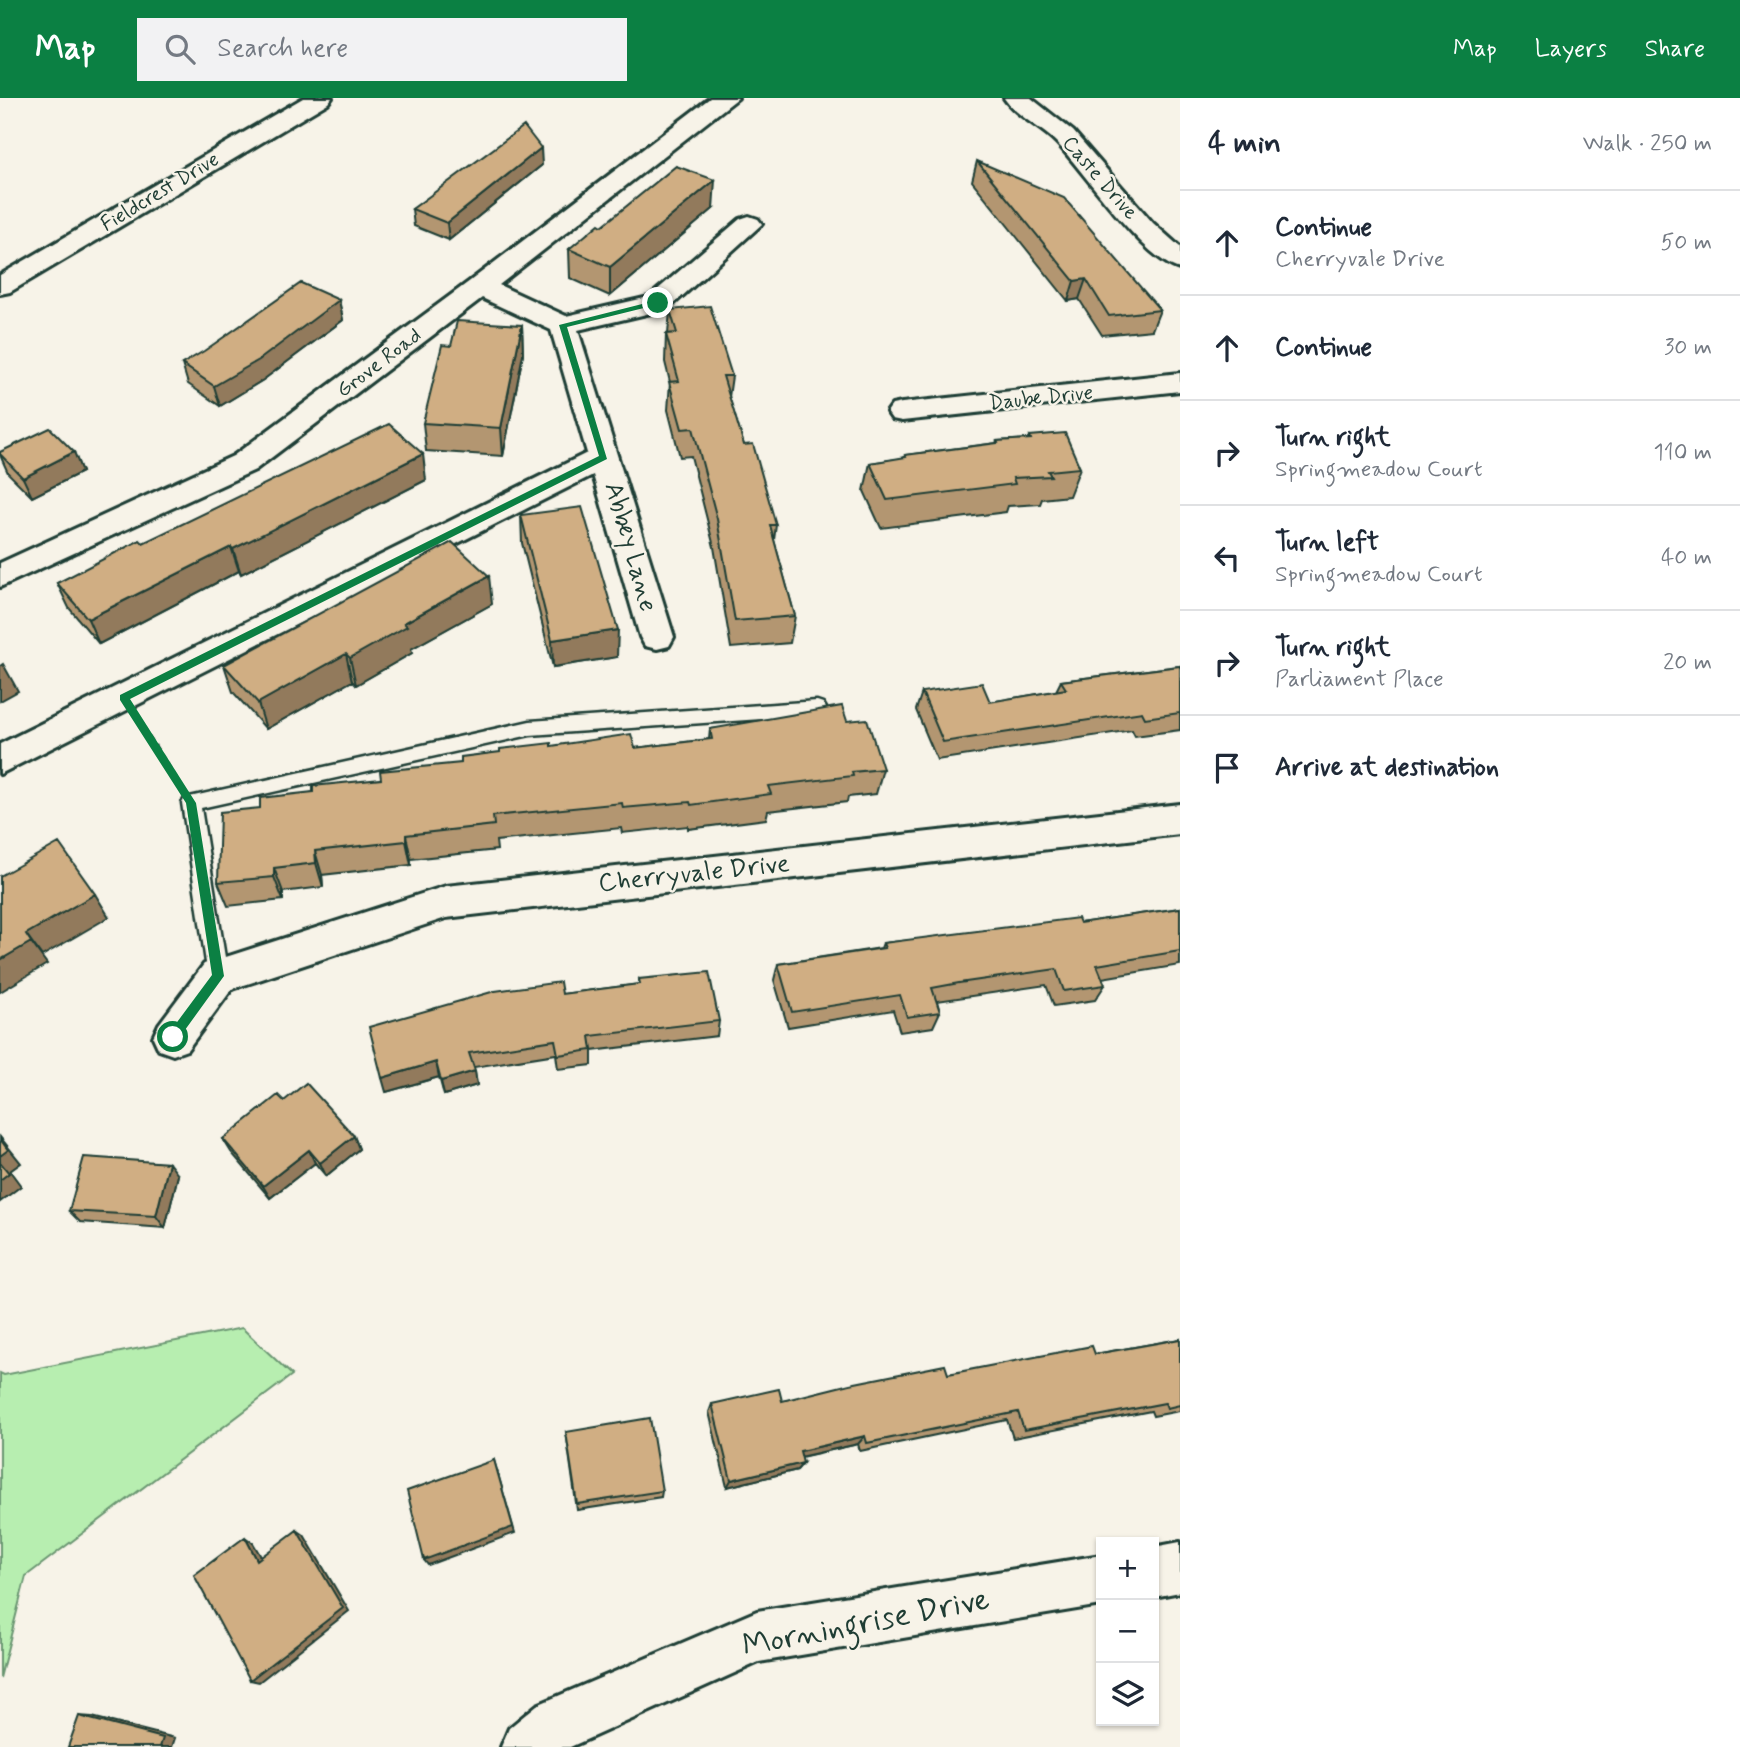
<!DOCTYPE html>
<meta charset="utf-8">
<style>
body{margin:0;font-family:Mynerve,sans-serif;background:#f2f2f3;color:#1f2937}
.controls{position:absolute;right:21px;bottom:21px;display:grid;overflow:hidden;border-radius:0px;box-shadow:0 2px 5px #0004}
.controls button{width:63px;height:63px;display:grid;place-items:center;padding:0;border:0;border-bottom:2px solid #e0e1e3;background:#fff;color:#1f2937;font:35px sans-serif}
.stop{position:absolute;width:21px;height:21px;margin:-16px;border:5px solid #0b8043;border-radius:50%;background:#fff}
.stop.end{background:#0b8043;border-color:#fff;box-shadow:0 2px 7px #0008}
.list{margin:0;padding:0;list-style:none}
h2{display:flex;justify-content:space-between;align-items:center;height:91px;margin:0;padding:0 28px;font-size:30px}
h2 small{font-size:23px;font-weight:400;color:#747a83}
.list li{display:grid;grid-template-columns:46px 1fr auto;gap:21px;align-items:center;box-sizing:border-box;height:105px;padding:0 28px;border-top:2px solid #e0e1e3}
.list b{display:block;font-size:26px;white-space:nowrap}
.list p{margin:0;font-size:23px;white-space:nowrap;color:#747a83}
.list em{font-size:23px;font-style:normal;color:#747a83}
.icon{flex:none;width:38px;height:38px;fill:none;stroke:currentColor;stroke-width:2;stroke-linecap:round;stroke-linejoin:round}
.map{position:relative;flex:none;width:1180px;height:1649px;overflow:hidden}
header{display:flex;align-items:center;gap:42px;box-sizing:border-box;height:98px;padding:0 35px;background:#0b8043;color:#fff}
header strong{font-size:33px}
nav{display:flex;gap:38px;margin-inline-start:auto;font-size:24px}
.search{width:490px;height:63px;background:#f2f2f3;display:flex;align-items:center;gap:18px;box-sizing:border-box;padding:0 24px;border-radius:0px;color:#747a83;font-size:26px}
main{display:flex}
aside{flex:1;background:#fff}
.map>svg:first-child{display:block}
.green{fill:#b7eeb0;stroke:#6b9672;stroke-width:2}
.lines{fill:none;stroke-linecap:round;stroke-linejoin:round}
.service-casing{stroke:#1f3d34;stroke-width:5}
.minor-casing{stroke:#1f3d34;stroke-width:6}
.path{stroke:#1f3d34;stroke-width:4.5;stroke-dasharray:6 5;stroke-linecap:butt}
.service{fill:#f7f3e8;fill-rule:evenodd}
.minor{fill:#f7f3e8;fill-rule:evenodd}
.wall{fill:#b39671;stroke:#1f3d34;stroke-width:2}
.shaded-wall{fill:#927a5c;stroke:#1f3d34;stroke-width:2}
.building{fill:#d0ae83;stroke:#1f3d34;stroke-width:2}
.route{fill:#0b8043}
.labels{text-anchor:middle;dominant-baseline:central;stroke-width:5;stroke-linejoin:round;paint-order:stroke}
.far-street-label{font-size:21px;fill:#1f3d34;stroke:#f7f3e8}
.street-label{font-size:26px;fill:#1f3d34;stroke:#f7f3e8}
.near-street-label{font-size:32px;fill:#1f3d34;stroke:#f7f3e8}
</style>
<header>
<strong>Map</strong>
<div class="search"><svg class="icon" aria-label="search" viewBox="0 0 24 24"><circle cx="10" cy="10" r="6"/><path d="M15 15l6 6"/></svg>Search here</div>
<nav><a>Map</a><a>Layers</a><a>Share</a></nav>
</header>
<main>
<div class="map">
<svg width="1180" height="1649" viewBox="0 0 1180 1649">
<rect width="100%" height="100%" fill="#f7f3e8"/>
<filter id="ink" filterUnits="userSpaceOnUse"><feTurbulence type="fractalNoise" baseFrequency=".0143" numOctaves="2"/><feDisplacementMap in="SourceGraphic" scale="14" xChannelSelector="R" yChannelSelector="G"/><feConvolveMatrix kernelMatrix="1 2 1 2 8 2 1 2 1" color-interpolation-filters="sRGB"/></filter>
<g filter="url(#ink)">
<!-- green -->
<path class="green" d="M 242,1230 L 292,1277 L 26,1478 L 0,1580 L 0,1275 L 4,1277 Z"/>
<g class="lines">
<defs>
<path id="service" d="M 817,603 L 823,605 L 826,610 L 823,615 L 817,617 L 530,637 L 201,710 L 228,878 L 225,884 L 218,887 L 211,884 L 208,878 L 182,705 L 185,700 L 530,623 Z"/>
<path id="minor" d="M 303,0 L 332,0 L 328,5 L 10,194 L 0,196 L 0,177 Z
M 710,0 L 738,0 L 499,187 L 566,218 L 649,199 L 740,121 L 749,118 L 758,121 L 762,126 L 668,211 L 578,232 L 674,539 L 669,548 L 657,551 L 645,548 L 640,539 L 593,377 L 0,676 L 0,646 L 587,355 L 551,232 L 482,200 L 255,372 L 0,489 L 0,465 L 233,358 L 470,183 Z
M 1004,0 L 1031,0 L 1073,33 L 1153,125 L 1180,149 L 1180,171 C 1144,162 1085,75 1057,45 C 1042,29 1017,19 1004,0 Z
M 1180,275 L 1180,293 L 902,323 L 892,321 L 887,314 L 892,307 L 902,305 Z
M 1180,706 L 1180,736 L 446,820 L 232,891 L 187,952 L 173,957 L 159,952 L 153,939 L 159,926 L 204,866 L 446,788 Z
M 1180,1444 L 1180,1494 L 1154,1499 L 1154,1449 Z
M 1101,1457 L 1101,1507 L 759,1564 L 570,1649 L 501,1649 L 509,1630 L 537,1607 L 757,1513 Z"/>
</defs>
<!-- service casing -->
<use href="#service" class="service-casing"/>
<!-- minor casing -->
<use href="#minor" class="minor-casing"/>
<!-- path -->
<path class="path" d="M 142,629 L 177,683"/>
<!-- service -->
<use href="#service" class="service"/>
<!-- minor -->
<use href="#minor" class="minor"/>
</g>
<!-- wall -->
<path class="wall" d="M 977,63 L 1160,212 L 1152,232 L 1102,237 L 1079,201 L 1068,203 L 972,83 Z
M 542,67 L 449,142 L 414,128 L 412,111 Z
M 713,111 L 610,198 L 570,180 L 569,151 L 602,128 Z
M 339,202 L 343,222 L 263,282 L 220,308 L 188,286 L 182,266 Z
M 670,212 L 732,278 L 729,299 L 744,347 L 776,427 L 774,442 L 795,518 L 790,545 L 731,550 L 714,449 L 691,358 L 680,359 L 668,312 L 670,284 L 665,264 L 666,236 L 668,236 Z
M 522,227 L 523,256 L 503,358 L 426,353 L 423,325 Z
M 1030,338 L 1080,370 L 1069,398 L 1042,401 L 1040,406 L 1008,408 L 1006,414 L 881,430 L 864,393 L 870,365 L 904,360 L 905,357 L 996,345 L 997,343 L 1029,341 Z
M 0,354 L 74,354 L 82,374 L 32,399 L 8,375 L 0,357 Z
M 426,382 L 241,476 L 239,473 L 99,546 L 69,510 L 57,485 L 143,445 Z
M 521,417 L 617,559 L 553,569 L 522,445 Z
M 492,506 L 411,551 L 412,555 L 356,587 L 352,583 L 266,631 L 233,594 L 224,567 Z
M 1180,568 L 1180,632 L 1135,638 L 1132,632 L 937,662 L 916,612 L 922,594 L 990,604 L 1056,593 L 1061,583 Z
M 847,623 L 883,671 L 876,696 L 848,699 L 847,704 L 768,713 L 766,721 L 688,731 L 688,728 L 622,735 L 621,730 L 496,743 L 497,752 L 411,761 L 411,767 L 322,777 L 323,789 L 283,794 L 283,802 L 228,808 L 218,784 L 260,710 L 313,694 L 551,648 L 635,650 L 709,641 L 710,631 Z
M 1180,810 L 1180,867 L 1102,880 L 1105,887 L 1095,902 L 1054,908 L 1046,887 L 937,903 L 940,914 L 933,929 L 900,934 L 893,912 L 788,929 L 774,882 L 778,866 L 881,850 L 883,845 L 1080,825 Z
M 639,881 L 719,923 L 717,938 L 592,953 L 592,967 L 558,971 L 556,956 L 474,969 L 477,987 L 444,997 L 439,979 L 386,994 L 562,896 L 639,886 Z
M 284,1003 L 354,1038 L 359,1051 L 326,1078 L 315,1065 L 270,1100 L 231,1054 L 223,1041 Z
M 178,1077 L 165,1130 L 80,1124 L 69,1113 Z
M 1180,1241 L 1180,1313 L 1153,1318 L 1151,1313 L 1013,1340 L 1007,1322 L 860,1353 L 858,1346 L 801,1359 L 803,1365 L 797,1372 L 727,1389 L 709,1314 L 712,1306 L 782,1303 L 948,1276 L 1095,1256 Z
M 566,1334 L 662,1393 L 661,1399 L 577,1412 Z"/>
<!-- shaded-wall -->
<path class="shaded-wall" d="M 541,50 L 542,67 L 449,142 L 447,125 Z
M 715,82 L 713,111 L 610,198 L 610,169 Z
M 1086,181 L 1079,201 L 1068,203 L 1074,183 Z
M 339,202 L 343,222 L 263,282 L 220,308 L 214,288 Z
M 522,227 L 523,256 L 503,358 L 501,330 Z
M 74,354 L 82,374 L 32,399 L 23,380 Z
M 423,356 L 426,382 L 241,476 L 233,451 Z
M 231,449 L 239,473 L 99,546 L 88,521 Z
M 489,478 L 492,506 L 411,551 L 412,555 L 356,587 L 350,560 L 404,525 Z
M 618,532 L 617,559 L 553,569 L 552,542 Z
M 346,556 L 352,583 L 266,631 L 258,605 Z
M 3,566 L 18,593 L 0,603 L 0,568 Z
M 406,737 L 411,761 L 411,767 L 406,743 Z
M 315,753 L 322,777 L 323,789 L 316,765 Z
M 274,770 L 283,794 L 283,802 L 274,779 Z
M 95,796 L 109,819 L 42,858 L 26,836 Z
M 31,844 L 47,866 L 0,894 L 0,862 Z
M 436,964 L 439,979 L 386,994 L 382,980 Z
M 475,973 L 477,987 L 444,997 L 441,983 Z
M 354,1038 L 359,1051 L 326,1078 L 320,1065 Z
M 0,1039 L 21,1065 L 10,1073 L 21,1088 L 0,1104 Z
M 309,1052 L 315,1065 L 270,1100 L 263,1088 Z
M 169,1065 L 178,1077 L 165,1130 L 156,1118 Z
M 865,1338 L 858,1346 L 795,1360 L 800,1353 Z
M 494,1362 L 515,1435 L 428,1467 L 424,1462 Z
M 803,1365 L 797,1372 L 727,1389 L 731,1382 Z
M 297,1432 L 304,1437 L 349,1513 L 259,1584 L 250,1582 Z
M 245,1439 L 253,1445 L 266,1467 L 257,1462 Z
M 79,1618 L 92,1619 L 175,1640 L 172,1649 L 160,1649 Z"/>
<!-- building -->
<path class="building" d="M 524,28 L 541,50 L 447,125 L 412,111 Z
M 977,63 L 1064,100 L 1160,212 L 1109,218 L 1086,181 L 1074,183 Z
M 676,68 L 715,82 L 610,169 L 569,151 L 599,126 L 602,128 Z
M 301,185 L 339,202 L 259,262 L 214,288 L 182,266 L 204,253 Z
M 710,208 L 732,278 L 723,278 L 744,347 L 753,346 L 776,427 L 770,427 L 795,518 L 735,523 L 717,421 L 693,330 L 682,331 L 669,284 L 679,283 L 666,236 L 677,235 L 670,212 Z
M 457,223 L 522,227 L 501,330 L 423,325 L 442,247 L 451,248 Z
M 389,326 L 423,356 L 233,451 L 231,449 L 88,521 L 57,485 L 140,442 L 143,445 Z
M 50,330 L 74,354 L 23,380 L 0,356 L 0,354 Z
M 1065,335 L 1080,370 L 1048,373 L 1051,378 L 1013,380 L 1015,386 L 887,402 L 870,365 L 906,359 L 905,357 L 998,345 L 997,343 L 1031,341 L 1030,338 Z
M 582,409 L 618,532 L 552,542 L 521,417 Z
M 452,444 L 489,478 L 404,525 L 407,528 L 350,560 L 346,556 L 258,605 L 224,567 Z
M 1180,568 L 1180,615 L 1145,620 L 1142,614 L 943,644 L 922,594 L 982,585 L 990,604 L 1066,591 L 1061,583 Z
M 842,608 L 847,623 L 867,621 L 883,671 L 852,674 L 853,678 L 768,688 L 771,696 L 691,707 L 690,704 L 623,710 L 622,705 L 493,718 L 494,727 L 406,737 L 406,743 L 315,753 L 316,765 L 274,770 L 274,779 L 218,784 L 220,714 L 260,710 L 260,700 L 313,694 L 313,688 L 381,681 L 380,673 L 461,665 L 461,659 L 500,654 L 500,651 L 551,645 L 551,648 L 631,636 L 635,650 L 712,641 L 710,631 Z
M 59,745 L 95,796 L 26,836 L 31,844 L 0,862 L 0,778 Z
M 1180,810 L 1180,853 L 1097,867 L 1105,887 L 1064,893 L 1056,871 L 959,885 L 932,890 L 940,914 L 907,919 L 900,897 L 792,914 L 778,866 L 885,850 L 883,845 L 1078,820 L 1080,825 Z
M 709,874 L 719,923 L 590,938 L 592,952 L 558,957 L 555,942 L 469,955 L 475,973 L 441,983 L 436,964 L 382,980 L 369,929 L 495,893 L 560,884 L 562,896 L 640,886 L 639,881 Z
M 306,985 L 354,1038 L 320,1065 L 309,1052 L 263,1088 L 223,1041 L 278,997 L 284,1003 Z
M 0,1041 L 8,1052 L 0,1058 Z
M 84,1059 L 169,1065 L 156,1118 L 69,1113 Z
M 0,1064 L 9,1075 L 0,1082 Z
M 1180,1241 L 1180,1307 L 1167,1310 L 1165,1305 L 1024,1332 L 1018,1314 L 867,1345 L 865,1338 L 800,1353 L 803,1365 L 731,1382 L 712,1306 L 779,1291 L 782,1303 L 850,1286 L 945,1267 L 948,1276 L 1092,1248 L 1095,1256 Z
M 650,1320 L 662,1393 L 577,1406 L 566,1334 Z
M 494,1362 L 513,1429 L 424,1462 L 407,1393 Z
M 297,1432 L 343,1510 L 250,1582 L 194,1477 L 245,1439 L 257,1462 Z
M 79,1618 L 163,1640 L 160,1649 L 68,1649 Z"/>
</g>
<!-- route -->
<path class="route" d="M 658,202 L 660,206 L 567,229 L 607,361 L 130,601 L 196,705 L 224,878 L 177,943 L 169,943 L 169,935 L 212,877 L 186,705 L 120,602 L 120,597 L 599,358 L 559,227 Z"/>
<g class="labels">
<!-- far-street labels -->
<g class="far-street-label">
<text transform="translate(1100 80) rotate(49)">Caste Drive</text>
<text transform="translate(160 94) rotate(-31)">Fieldcrest Drive</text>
<text transform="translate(379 265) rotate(-37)">Grove Road</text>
<text transform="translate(1041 300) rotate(-6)">Daube Drive</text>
</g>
<!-- street labels -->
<g class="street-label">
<text transform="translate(630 449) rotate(74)">Abbey Lane</text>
<text transform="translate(694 776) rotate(-6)">Cherryvale Drive</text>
</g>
<!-- near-street labels -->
<g class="near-street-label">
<text transform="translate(866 1525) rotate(-11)">Morningrise Drive</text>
</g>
</g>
</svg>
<div class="controls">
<button>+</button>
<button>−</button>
<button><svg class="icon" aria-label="layers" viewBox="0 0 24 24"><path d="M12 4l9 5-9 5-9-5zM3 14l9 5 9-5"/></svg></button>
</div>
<div class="stop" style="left:173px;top:939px"></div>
<div class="stop end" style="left:658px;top:205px"></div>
</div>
<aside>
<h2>4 min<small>Walk · 250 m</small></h2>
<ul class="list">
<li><svg class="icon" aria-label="ahead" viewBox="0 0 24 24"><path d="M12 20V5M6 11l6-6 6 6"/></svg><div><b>Continue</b><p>Cherryvale Drive</p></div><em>50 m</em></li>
<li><svg class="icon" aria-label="ahead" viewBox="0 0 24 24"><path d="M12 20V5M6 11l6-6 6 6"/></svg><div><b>Continue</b></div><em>30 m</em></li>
<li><svg class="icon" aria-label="right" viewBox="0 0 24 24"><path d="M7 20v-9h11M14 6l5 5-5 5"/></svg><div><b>Turn right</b><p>Springmeadow Court</p></div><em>110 m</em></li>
<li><svg class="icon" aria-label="left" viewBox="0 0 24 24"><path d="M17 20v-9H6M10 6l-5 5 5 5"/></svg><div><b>Turn left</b><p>Springmeadow Court</p></div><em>40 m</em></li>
<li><svg class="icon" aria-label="right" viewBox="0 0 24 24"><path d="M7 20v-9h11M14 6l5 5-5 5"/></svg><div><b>Turn right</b><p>Parliament Place</p></div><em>20 m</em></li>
<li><svg class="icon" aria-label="arrive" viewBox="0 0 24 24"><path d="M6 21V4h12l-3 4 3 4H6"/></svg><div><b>Arrive at destination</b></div></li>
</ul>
</aside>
</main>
